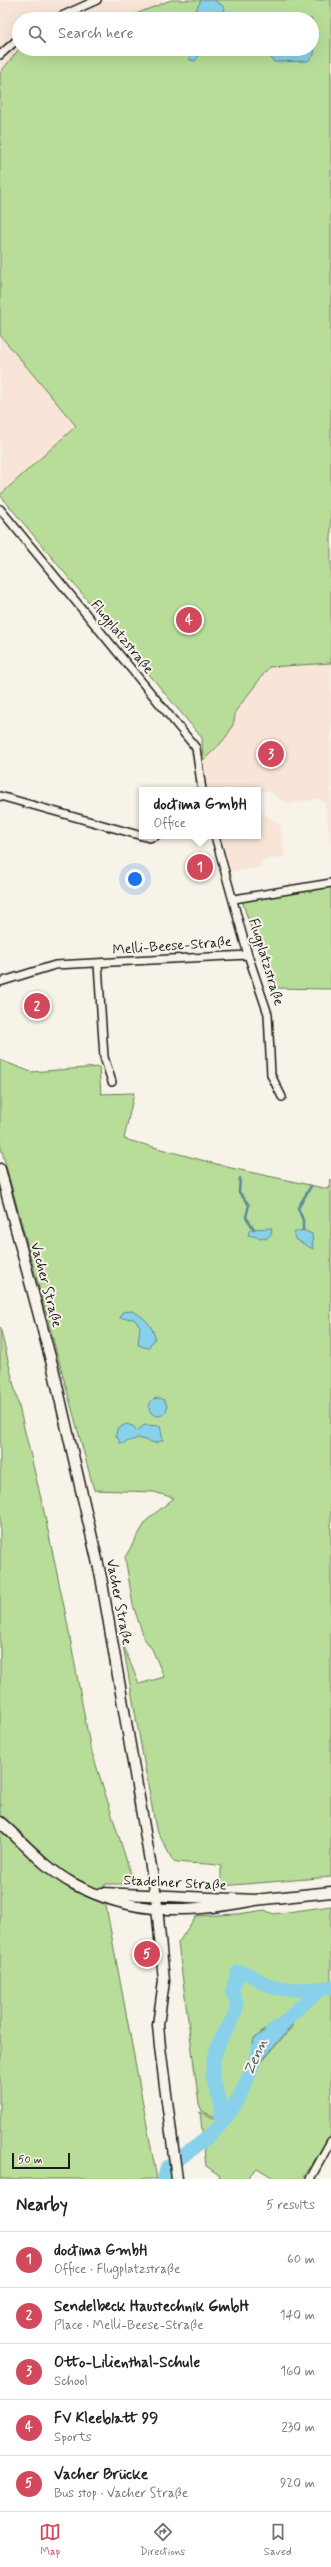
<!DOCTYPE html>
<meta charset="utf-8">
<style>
body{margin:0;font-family:Mynerve,sans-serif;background:#f6f6f6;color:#222}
.scale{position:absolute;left:12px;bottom:10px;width:58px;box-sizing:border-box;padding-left:4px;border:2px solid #1c1c1c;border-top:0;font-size:11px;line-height:14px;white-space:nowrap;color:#1c1c1c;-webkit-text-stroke:3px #f7f3e8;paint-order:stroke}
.you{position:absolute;left:135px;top:879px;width:14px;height:14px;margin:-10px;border:3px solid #fff;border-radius:50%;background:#1a73e8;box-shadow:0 0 0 6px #1a73e833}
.badge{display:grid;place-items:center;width:26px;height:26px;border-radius:50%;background:#d1495b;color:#fff;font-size:13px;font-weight:700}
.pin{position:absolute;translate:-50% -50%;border:2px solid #fff;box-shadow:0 1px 4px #0006}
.popup{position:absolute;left:139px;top:787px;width:122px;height:52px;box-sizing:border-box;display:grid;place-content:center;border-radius:0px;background:#fff;filter:drop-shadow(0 1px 3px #0005);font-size:13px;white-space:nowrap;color:#767676}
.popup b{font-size:15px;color:#222}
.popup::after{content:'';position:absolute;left:50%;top:100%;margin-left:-8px;border:8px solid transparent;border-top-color:#fff}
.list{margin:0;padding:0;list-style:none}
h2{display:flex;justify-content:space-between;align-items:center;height:52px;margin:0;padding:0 16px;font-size:17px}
h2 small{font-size:13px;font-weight:400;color:#767676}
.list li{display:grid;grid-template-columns:26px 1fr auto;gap:12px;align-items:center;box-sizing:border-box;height:56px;padding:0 16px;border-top:1px solid #e0e0e0}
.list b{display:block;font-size:15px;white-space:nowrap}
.list p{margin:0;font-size:13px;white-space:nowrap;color:#767676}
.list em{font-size:13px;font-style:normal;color:#767676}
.icon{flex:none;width:22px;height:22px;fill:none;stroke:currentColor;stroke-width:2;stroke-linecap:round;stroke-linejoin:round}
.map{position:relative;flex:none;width:331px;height:2179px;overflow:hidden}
.search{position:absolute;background:#fff;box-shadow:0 4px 16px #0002;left:12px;right:12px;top:12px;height:44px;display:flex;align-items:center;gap:10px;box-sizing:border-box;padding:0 14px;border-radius:22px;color:#767676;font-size:15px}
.sheet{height:332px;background:#fff}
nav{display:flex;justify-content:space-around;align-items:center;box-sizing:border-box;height:56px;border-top:1px solid #e0e0e0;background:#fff;font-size:11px;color:#767676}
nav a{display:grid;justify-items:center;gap:2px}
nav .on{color:#d1495b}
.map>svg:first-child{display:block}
.built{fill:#f8e5d7}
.green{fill:#b8dd98;stroke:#6a7c5a;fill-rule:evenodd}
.water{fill:#89d1ea;stroke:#5d8998}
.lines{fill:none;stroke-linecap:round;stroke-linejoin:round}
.stream{stroke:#5d8998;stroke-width:2.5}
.river{stroke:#89d1ea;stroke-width:14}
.street-casing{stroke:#1c1c1c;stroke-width:10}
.secondary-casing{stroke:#1c1c1c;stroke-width:13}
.street{stroke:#f7f3e8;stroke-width:7}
.secondary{stroke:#f7f3e8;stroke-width:10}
.labels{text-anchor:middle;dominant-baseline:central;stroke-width:4;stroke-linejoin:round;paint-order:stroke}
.street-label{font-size:14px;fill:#1c1c1c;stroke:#f7f3e8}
.water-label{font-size:15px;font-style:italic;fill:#425b64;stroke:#f7f3e8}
</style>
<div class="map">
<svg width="331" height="2179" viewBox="0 0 331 2179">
<rect width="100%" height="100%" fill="#f7f3e8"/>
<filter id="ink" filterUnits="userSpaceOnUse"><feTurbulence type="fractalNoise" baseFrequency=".025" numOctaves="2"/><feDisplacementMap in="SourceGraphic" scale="8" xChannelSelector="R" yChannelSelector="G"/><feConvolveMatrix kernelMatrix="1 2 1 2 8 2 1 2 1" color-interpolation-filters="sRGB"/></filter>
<g filter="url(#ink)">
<!-- built -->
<path class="built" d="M 0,0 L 171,0 L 123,19 L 19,19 L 19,49 L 0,73 Z
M 0,335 L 76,426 L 0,494 Z
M 308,663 L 331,663 L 331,844 L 325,803 L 319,799 L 289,803 L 279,799 L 272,792 L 247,788 L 207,790 L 203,760 L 218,748 L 235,712 L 269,667 Z
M 258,805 L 260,812 L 280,825 L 285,857 L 262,860 L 261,867 L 231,872 L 221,836 L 258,836 Z"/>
<!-- green -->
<path class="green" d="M 171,0 L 331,0 L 331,663 L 269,667 L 235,712 C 236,731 216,749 203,760 L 202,738 L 0,495 L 76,426 L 0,335 L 0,73 L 19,49 L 33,49 L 35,55 L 49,49 L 312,49 L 312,19 L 123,19 Z
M 331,883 L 331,989 L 271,988 L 241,898 Z
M 0,1060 L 31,1072 L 99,1067 L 101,1094 L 134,1093 L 124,1139 L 231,1168 L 328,1189 L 331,1179 L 331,1877 L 221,1886 L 221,1866 C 205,1862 190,1865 173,1861 L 156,1829 L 123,1645 L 139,1684 L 164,1677 L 152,1649 L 144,1638 L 133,1605 L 125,1557 L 147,1520 L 174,1498 L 154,1492 L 94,1490 L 0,1144 Z
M 0,1327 L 43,1507 L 66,1616 L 90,1746 L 134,1884 L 105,1884 L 106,1906 L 157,2179 L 0,2179 Z
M 331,1906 L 331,2134 L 303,2179 L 275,2179 L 257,2168 L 246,2179 L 220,2179 L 219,2175 L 206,2166 L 200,2112 L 214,2118 L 226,2112 L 213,2116 L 202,2111 L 199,2104 L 178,1943 L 196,1916 L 238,1914 L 265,1910 L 273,1914 ZM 311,1993 L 291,2028 L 253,2072 L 234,2100 L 261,2032 L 282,2020 Z"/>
<!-- water -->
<path class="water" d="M 201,0 L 214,0 L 224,7 L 225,11 L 211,17 L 195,12 Z
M 312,42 L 315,44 L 314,55 L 308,61 L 274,62 L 269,55 L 271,49 L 279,49 L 289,56 C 298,55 304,49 312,49 Z
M 189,49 L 204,49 L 195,61 L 190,60 Z
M 272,1228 L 271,1234 L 266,1239 L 248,1235 L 250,1229 Z
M 303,1230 L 312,1234 L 313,1249 L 295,1239 L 293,1233 Z
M 132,1311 C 145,1317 152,1325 155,1338 L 148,1348 L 138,1345 L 140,1326 L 134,1319 L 120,1318 L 122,1312 Z
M149 1407a9 9 0 1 1 18 0a9 9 0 1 1-18 0Z
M 126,1424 L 133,1426 L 137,1431 L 144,1425 L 160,1426 L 163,1440 L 155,1443 L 138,1438 L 121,1444 L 116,1435 L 117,1429 Z
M 282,2020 L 292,2022 L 292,2025 L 256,2068 L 253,2067 L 250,2063 L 254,2038 Z"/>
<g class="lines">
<!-- stream -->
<path class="stream" d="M 240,1178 L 239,1192 L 249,1205 L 246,1217 L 254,1229
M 303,1230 L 303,1220 L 298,1208 L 311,1186"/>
<!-- river -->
<path class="river" d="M 272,2031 L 283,2024 L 300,2006 L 323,1988
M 222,2123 C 223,2099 217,2098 213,2078 C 211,2070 214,2056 217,2048 C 222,2029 246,2013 232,1992 L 238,1972 C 252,1972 259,1983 272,1987 C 284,1991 318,1989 331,1987
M 164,2179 L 167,2167 C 185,2154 207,2141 222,2123 C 237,2105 252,2072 258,2049"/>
<defs>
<path id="street" d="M 55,19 L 97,0
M 0,55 L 19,38
M 0,509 L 196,748 L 202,790
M 0,796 L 142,836
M 143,836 L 149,838 L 156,836
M 215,836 L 248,955 L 268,1014 L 271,1075 L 282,1097
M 234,899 L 331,883
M 98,964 L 104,1057 L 112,1082
M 0,982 L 55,965 L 248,955
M 310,2179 L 331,2141"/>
<path id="secondary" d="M 0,1169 L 53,1368 L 101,1577 L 156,1896 L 164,1981 L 158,2025 L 160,2047 L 177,2179
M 0,1822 C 23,1842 45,1868 72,1883 C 133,1916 189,1913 255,1900
M 102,1893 L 255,1900 L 331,1892"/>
</defs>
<!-- street casing -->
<use href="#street" class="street-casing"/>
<!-- secondary casing -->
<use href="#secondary" class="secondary-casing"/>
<!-- street -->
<use href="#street" class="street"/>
<!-- secondary -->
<use href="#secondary" class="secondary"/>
</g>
</g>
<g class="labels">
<!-- street labels -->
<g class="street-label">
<text transform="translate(122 637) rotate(51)">Flugplatzstraße</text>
<text transform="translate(172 946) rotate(-4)">Melli-Beese-Straße</text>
<text transform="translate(266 962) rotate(73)">Flugplatzstraße</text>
<text transform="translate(46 1285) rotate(75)">Vacher Straße</text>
<text transform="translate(119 1602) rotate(79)">Vacher Straße</text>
<text transform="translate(175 1883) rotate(3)">Stadelner Straße</text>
</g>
<!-- water labels -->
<g class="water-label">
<text transform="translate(256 2057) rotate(-66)">Zenn</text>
</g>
</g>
</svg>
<div class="scale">50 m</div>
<div class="you"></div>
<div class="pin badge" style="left:200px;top:867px">1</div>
<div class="popup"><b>doctima GmbH</b>Office</div>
<div class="pin badge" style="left:37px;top:1006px">2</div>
<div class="pin badge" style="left:271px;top:754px">3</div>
<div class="pin badge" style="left:189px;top:620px">4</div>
<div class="pin badge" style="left:147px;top:1954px">5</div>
<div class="search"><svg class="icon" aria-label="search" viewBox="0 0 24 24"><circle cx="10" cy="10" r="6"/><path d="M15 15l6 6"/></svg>Search here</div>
</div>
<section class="sheet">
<h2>Nearby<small>5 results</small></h2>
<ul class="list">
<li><span class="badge">1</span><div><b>doctima GmbH</b><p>Office · Flugplatzstraße</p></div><em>60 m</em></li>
<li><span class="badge">2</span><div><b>Sendelbeck Haustechnik GmbH</b><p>Place · Melli-Beese-Straße</p></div><em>140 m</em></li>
<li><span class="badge">3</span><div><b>Otto-Lilienthal-Schule</b><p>School</p></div><em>160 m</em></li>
<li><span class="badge">4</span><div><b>FV Kleeblatt 99</b><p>Sports</p></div><em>230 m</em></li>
<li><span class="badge">5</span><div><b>Vacher Brücke</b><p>Bus stop · Vacher Straße</p></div><em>920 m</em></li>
</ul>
</section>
<nav>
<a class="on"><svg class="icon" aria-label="map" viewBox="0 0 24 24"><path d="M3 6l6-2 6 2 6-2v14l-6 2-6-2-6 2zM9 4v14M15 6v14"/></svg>Map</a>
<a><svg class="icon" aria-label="directions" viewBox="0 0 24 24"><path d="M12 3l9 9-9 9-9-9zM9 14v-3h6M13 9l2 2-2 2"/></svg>Directions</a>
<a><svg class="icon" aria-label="saved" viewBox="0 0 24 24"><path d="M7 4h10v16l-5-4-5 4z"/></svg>Saved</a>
</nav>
